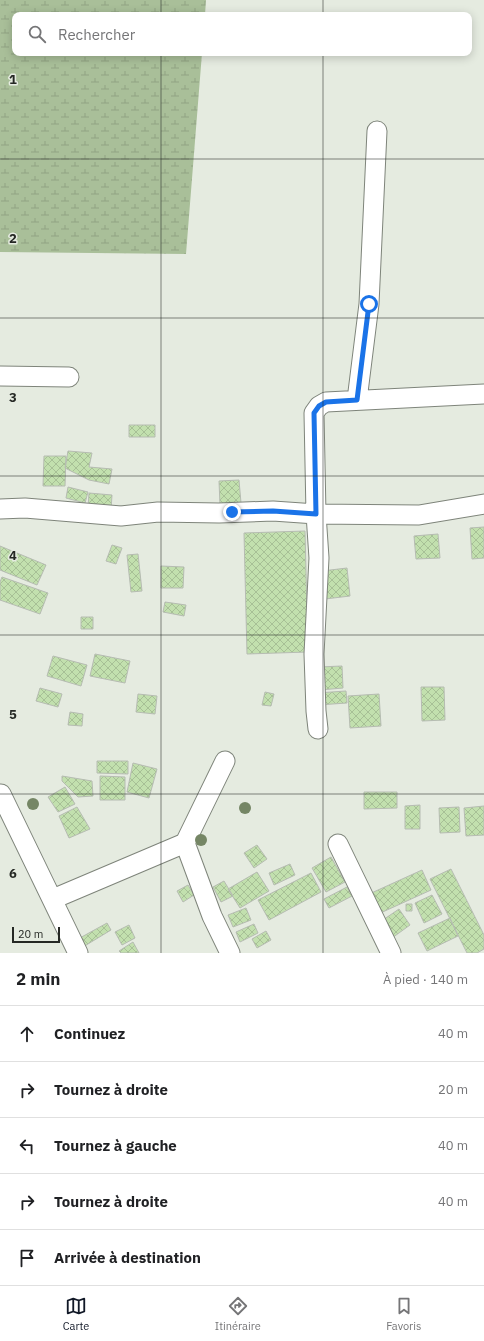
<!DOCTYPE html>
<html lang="fr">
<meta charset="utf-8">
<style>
body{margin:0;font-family:"IBM Plex Sans",sans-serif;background:#f2f2f2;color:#202124}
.scale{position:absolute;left:12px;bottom:10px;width:48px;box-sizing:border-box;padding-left:4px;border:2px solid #252824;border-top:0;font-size:11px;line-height:14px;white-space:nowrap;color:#252824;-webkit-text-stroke:3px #e5ebe0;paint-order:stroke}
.stop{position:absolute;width:12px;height:12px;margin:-9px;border:3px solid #1a73e8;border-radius:50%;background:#fff}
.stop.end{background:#1a73e8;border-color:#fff;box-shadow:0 1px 4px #0008}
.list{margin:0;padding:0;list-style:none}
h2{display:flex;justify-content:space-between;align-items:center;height:52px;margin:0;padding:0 16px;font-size:17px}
h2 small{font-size:13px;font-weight:400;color:#757577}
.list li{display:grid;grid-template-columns:26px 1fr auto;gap:12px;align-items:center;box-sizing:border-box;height:56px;padding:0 16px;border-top:1px solid #e0e0e0}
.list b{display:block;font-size:15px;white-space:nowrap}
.list em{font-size:13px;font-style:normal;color:#757577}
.icon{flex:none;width:22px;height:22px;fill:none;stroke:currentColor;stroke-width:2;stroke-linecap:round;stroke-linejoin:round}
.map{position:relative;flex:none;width:484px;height:953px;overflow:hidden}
.search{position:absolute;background:#fff;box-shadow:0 2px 10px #0003;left:12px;right:12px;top:12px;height:44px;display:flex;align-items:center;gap:10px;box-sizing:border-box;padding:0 14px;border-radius:8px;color:#757577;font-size:15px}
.sheet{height:332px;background:#fff}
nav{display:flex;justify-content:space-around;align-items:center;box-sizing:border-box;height:56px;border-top:1px solid #e0e0e0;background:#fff;font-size:11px;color:#757577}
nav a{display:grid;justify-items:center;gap:2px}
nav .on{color:#111827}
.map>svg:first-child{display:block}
.wetland{fill:url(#wetland-marsh)}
.building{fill:url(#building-cross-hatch);stroke:#b6bcb2}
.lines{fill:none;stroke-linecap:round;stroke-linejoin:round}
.minor-casing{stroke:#7e847a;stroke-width:21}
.minor{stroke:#fff;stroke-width:19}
.tree{fill:#758665}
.route{stroke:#1a73e8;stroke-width:5}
.grid{fill:none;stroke:#252824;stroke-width:1;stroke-opacity:0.55}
.grid-label{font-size:13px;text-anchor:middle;font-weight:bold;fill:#252824;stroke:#e5ebe0;stroke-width:3;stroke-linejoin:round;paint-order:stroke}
</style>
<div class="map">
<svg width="484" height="953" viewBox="0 0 484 953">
<defs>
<pattern id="wetland-marsh" width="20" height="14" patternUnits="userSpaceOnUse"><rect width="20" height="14" fill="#a9bf99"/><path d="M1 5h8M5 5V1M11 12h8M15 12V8" fill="none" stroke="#91a484"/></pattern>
<pattern id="building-cross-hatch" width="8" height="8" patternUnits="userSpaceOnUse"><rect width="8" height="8" fill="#c2e0ae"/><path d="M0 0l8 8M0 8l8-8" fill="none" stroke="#a7c096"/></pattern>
</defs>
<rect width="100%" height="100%" fill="#e5ebe0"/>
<!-- wetland -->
<path class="wetland" d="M 0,0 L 206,0 L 205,15 L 15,15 L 15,53 L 202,53 L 186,254 L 0,252 Z"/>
<!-- building -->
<path class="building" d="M 129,425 L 155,425 L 155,437 L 129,437 Z
M 68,451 L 92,453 L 89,467 L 112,469 L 109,484 L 89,480 L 65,468 Z
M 44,456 L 66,456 L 65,486 L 43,486 Z
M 239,480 L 241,503 L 220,505 L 219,481 Z
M 68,487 L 88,492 L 85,503 L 66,498 Z
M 89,493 L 112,495 L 111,510 L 88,508 Z
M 484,527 L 484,558 L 472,559 L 470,528 Z
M 305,531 L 308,652 L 247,654 L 244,533 Z
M 438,534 L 440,558 L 416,559 L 414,536 Z
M 112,545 L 122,548 L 116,564 L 106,561 Z
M 0,546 L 46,565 L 37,585 L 0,570 Z
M 138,554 L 142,591 L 131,592 L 127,555 Z
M 161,566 L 184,567 L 183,588 L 161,588 Z
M 347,568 L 350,596 L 325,599 L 322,571 Z
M 2,577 L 48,593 L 40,614 L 0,600 L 0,582 Z
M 165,602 L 186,605 L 184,616 L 163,612 Z
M 81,617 L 93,617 L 93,629 L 81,629 Z
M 95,654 L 130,661 L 125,683 L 90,676 Z
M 53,656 L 87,665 L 81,686 L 47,676 Z
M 342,666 L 343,688 L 320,690 L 319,667 Z
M 421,687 L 444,687 L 445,720 L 422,721 Z
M 40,688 L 62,694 L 58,707 L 36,701 Z
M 346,691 L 347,703 L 318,705 L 317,693 Z
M 265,692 L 274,694 L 271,706 L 262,705 Z
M 138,694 L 157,696 L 155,714 L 136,712 Z
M 379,694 L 381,726 L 350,728 L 348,696 Z
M 70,712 L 83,714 L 82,726 L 68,725 Z
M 97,761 L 128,761 L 128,774 L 97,773 Z
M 133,763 L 157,769 L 149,798 L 127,792 Z
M 62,776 L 92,781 L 93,796 L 78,797 L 62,781 Z
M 100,776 L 125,777 L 125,800 L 100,800 Z
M 65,787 L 75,804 L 58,812 L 48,797 Z
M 364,792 L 397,792 L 397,808 L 364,809 Z
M 420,805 L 420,829 L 405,829 L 405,806 Z
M 484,806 L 484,835 L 466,836 L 464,808 Z
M 77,807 L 90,829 L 69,838 L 59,816 Z
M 459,807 L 460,832 L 440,833 L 439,808 Z
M 257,845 L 267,859 L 254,868 L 244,853 Z
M 331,857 L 345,882 L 326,892 L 312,868 Z
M 290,864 L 295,875 L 274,885 L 269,873 Z
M 451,869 L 484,935 L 484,949 L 477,953 L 467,953 L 430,879 Z
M 422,870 L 431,890 L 376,915 L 367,895 Z
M 257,872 L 269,891 L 240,908 L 228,889 Z
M 311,873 L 321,892 L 269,920 L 258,900 Z
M 224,881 L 233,896 L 221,902 L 213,887 Z
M 188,885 L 194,895 L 183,902 L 177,891 Z
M 347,887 L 352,896 L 329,908 L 324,899 Z
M 432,895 L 442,914 L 424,923 L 415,903 Z
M 406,904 L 412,904 L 412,911 L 406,911 Z
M 246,908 L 251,920 L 233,927 L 228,915 Z
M 399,909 L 410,925 L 392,938 L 380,922 Z
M 450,918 L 458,936 L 427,951 L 418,933 Z
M 107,923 L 111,930 L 83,947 L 78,939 Z
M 254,924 L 258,933 L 240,942 L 236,932 Z
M 129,925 L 135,938 L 122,945 L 115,932 Z
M 266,931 L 271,940 L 257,948 L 252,939 Z
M 133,942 L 139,953 L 121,953 L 119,951 Z"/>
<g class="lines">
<defs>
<path id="minor" d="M 0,376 L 69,377
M 357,400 L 369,304 L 377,131
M 0,509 L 25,508 L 121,516 L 158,512 L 219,513 L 273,511 L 316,514 L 419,515 L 484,504
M 318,729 L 316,711 L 314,654 L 319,558 L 316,514 L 314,413 L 319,406 L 326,402 L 484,394
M 225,761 L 185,843 L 212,916 L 230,953
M 1,794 L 78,953
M 338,844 L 391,953
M 53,899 L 185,843"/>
</defs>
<!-- minor casing -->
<use href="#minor" class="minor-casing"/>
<!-- minor -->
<use href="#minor" class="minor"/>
</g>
<!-- trees -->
<g class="tree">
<circle cx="33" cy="804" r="6"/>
<circle cx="245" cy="808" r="6"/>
<circle cx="201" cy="840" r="6"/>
</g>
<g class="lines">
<!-- route -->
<path class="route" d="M 232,512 L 273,511 L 316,514 L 314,413 L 319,406 L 326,402 L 357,400 L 369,304"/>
</g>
<!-- grid -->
<path class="grid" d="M 161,0 L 161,15M 323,0 L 323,15M 161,53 L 161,953M 323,53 L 323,953M 0,159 L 484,159M 0,318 L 484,318M 0,476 L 484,476M 0,635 L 484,635M 0,794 L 484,794"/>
<g class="grid-label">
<text x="13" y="84">1</text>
<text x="13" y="243">2</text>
<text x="13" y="402">3</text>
<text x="13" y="560">4</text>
<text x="13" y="719">5</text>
<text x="13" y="878">6</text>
</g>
</svg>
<div class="scale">20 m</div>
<div class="stop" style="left:369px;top:304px"></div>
<div class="stop end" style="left:232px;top:512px"></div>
<div class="search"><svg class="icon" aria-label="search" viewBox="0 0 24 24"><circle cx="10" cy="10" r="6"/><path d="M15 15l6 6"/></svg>Rechercher</div>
</div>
<section class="sheet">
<h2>2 min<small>À pied · 140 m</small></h2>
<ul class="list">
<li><svg class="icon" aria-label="ahead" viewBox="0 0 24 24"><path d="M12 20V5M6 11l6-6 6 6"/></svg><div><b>Continuez</b></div><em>40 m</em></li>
<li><svg class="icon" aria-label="right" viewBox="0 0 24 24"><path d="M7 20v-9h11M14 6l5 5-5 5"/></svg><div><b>Tournez à droite</b></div><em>20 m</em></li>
<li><svg class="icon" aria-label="left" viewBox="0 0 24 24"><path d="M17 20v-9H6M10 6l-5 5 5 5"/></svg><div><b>Tournez à gauche</b></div><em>40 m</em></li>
<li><svg class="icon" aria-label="right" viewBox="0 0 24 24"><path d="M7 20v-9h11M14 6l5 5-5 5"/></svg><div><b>Tournez à droite</b></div><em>40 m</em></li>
<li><svg class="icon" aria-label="arrive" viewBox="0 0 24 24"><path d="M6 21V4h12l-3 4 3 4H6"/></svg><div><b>Arrivée à destination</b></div></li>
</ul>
</section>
<nav>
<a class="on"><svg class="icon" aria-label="map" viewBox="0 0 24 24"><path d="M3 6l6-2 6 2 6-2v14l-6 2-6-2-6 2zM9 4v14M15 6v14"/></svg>Carte</a>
<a><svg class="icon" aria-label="directions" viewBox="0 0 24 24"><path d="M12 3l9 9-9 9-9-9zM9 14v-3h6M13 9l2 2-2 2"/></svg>Itinéraire</a>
<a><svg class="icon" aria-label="saved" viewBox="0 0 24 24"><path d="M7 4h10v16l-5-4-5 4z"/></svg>Favoris</a>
</nav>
